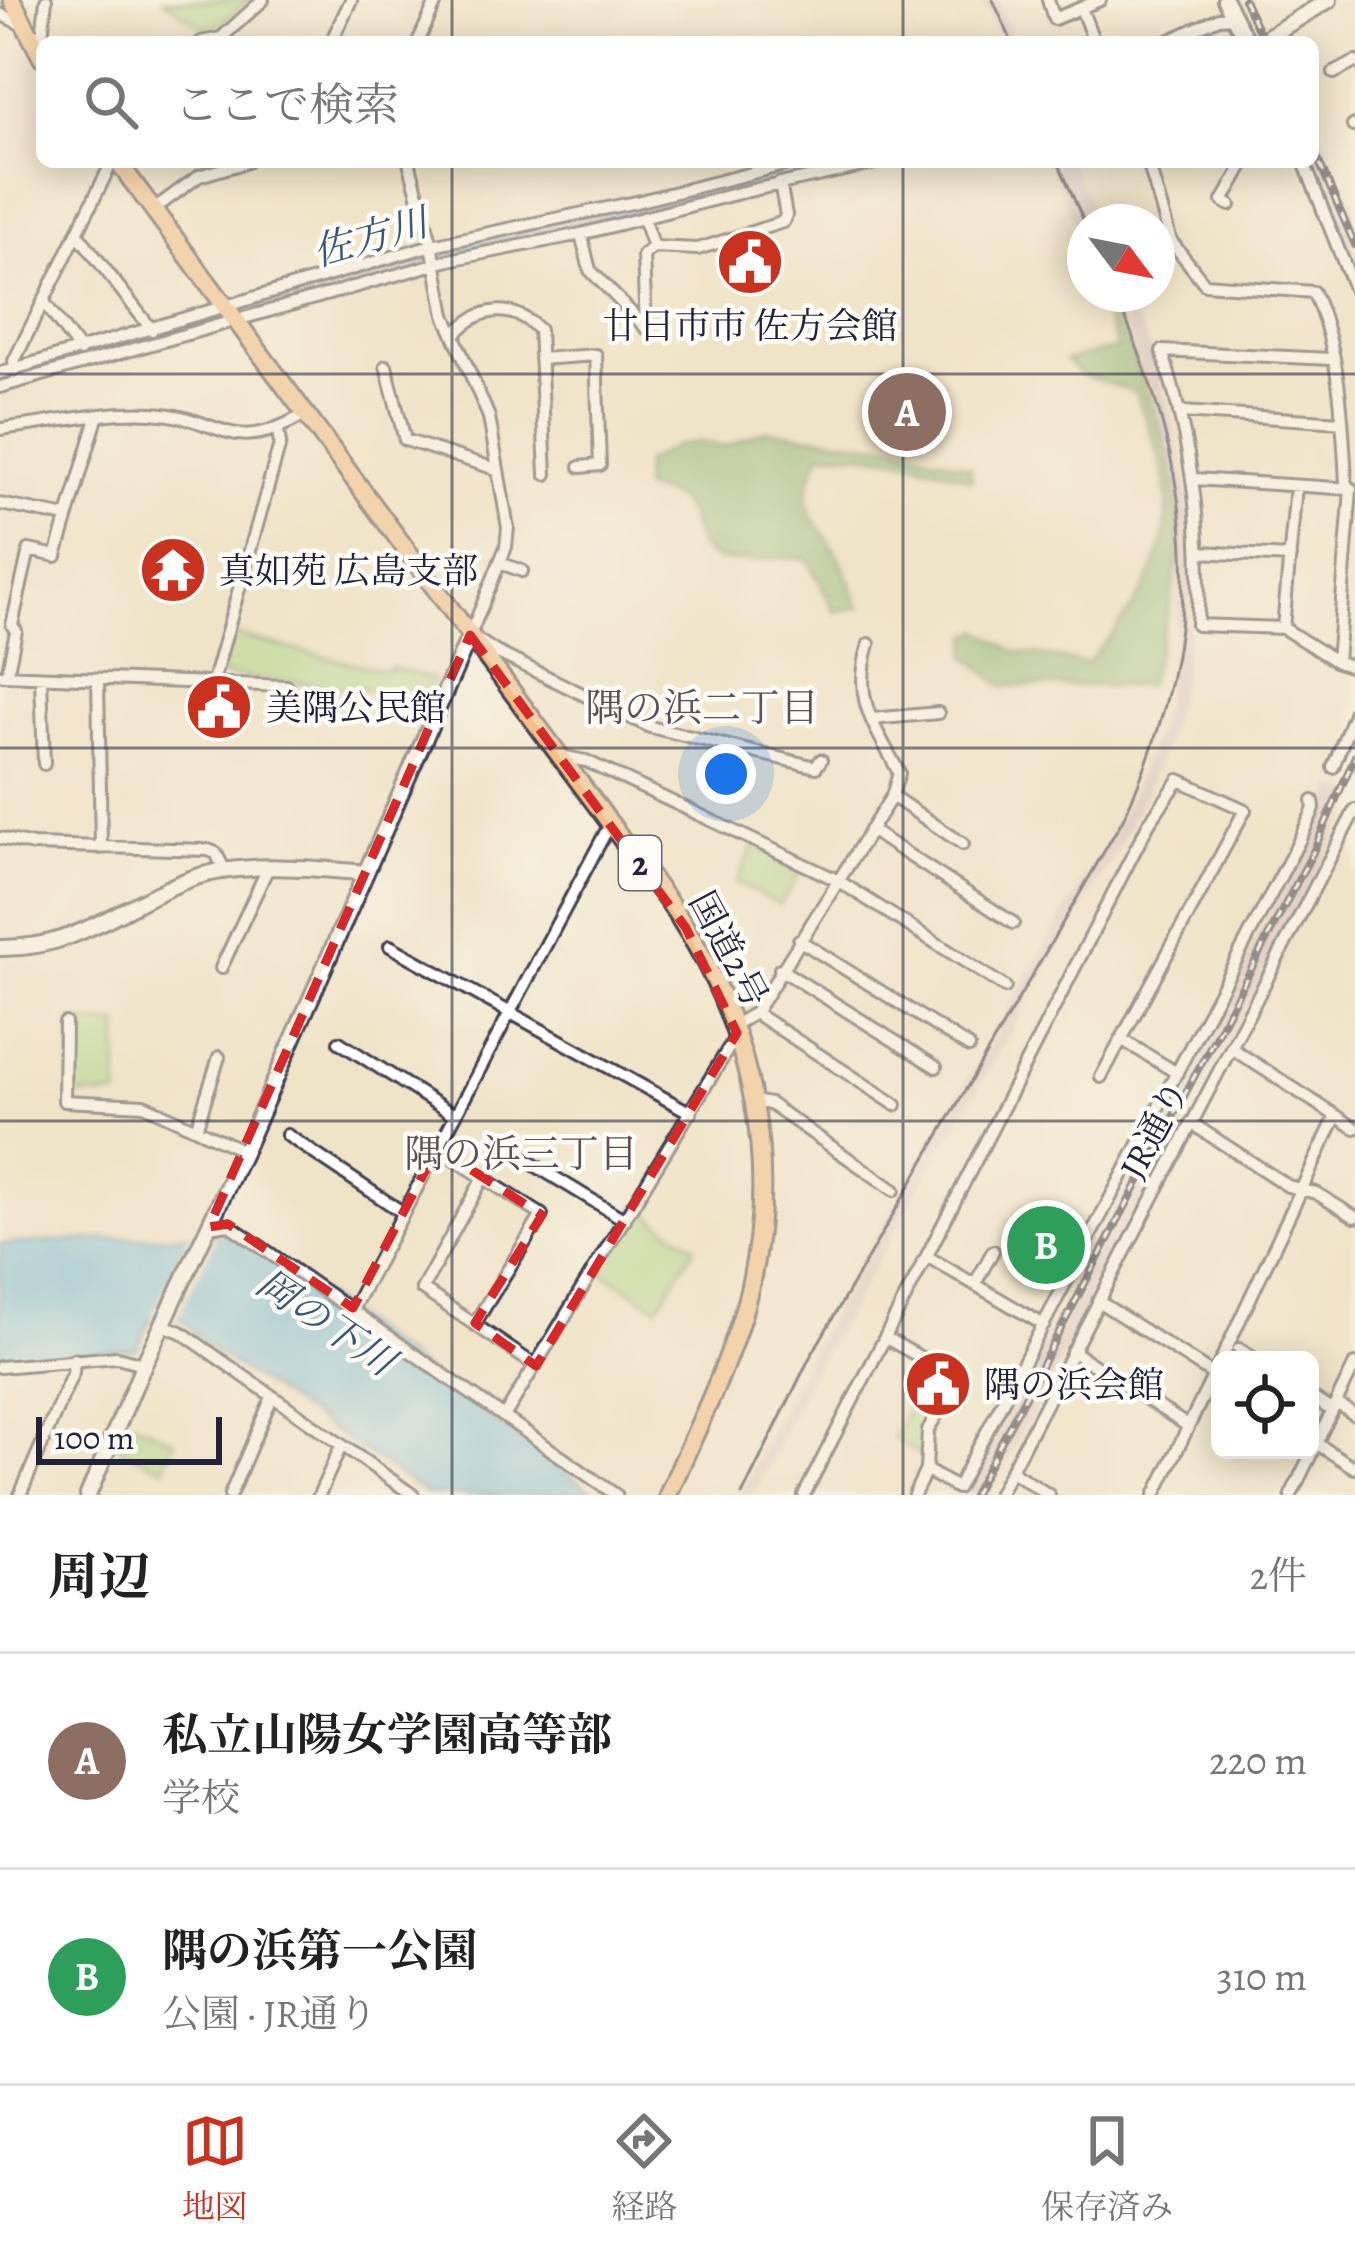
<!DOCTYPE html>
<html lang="ja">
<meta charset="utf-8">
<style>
body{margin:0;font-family:Alegreya,"Noto Serif JP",serif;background:#f6f6f6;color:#222}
.controls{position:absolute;right:36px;bottom:36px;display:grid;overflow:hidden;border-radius:18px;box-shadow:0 6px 30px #0003}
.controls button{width:108px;height:108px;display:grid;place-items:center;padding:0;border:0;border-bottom:3px solid #e0e0e0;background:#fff;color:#222;font:60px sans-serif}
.compass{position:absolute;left:1067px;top:204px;width:108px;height:108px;border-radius:50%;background:#fff;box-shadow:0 6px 30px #0003;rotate:122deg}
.scale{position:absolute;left:36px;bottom:30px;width:186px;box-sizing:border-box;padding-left:12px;border:6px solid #22223b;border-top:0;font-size:33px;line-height:42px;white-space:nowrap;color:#22223b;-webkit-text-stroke:9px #fdfcf7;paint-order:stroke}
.you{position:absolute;left:726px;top:774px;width:42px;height:42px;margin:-30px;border:9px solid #fff;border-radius:50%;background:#1a73e8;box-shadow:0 0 0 18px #1a73e833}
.badge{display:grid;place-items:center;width:78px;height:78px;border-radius:50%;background:#c8321e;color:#fff;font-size:39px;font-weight:700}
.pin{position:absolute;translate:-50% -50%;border:6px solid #fff;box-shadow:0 3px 12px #0006}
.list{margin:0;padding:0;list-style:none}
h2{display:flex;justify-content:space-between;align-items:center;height:156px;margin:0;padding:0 48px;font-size:51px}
h2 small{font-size:39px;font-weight:400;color:#767676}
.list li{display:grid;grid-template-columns:78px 1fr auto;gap:36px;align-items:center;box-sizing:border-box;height:216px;padding:0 48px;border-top:3px solid #e0e0e0}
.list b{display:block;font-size:45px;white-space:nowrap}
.list p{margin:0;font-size:39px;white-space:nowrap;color:#767676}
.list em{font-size:39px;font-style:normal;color:#767676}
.icon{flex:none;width:66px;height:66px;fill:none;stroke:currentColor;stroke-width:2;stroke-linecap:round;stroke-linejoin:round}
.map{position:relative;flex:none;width:1355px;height:1495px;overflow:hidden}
.search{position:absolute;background:#fff;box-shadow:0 6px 30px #0003;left:36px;right:36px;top:36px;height:132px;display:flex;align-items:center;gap:30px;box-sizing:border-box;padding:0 42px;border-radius:18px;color:#767676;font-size:45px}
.sheet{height:588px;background:#fff}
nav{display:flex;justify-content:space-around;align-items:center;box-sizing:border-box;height:168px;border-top:3px solid #e0e0e0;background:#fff;font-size:33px;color:#767676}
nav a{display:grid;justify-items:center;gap:6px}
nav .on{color:#c8321e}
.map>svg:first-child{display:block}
.industrial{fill:#d2bdc6}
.green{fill:#a6d683;stroke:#647c5f;stroke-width:3}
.forest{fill:#84b771;stroke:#536c56;stroke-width:3}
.water{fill:#68bbe4;stroke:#456e90;stroke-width:3}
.pier{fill:#f0e4c8}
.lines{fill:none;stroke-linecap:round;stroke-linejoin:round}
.minor-casing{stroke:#413f50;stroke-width:16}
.tertiary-casing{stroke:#413f50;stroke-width:20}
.trunk-casing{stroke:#413f50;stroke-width:22}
.minor{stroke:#fff;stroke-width:10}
.tertiary{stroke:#fff;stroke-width:14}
.trunk{stroke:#f7be87;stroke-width:16}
.tram{stroke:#22223b;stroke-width:3}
.rail-casing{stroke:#22223b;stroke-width:8}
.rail{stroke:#fdfcf7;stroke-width:3;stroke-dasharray:9;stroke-linecap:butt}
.marked{fill:none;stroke:#d62828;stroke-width:9;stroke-dasharray:24 15;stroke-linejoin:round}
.grid{fill:none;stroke:#22223b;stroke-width:3;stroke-opacity:0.55}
.labels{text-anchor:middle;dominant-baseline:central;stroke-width:9;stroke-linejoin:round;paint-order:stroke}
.shield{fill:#fdfcf7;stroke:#646373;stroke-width:3}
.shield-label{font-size:33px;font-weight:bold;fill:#22223b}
.poi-label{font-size:36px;fill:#22223b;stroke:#fdfcf7;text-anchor:start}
.street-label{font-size:36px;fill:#22223b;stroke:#fdfcf7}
.water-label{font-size:39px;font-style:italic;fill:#3a5876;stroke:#fdfcf7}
.neighbourhood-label{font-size:39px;fill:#5f4f56;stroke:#fdfcf7}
</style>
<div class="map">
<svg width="1355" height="1495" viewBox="0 0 1355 1495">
<rect width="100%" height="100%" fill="#fdfcf7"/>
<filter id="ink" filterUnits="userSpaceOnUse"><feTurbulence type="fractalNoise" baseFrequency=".00833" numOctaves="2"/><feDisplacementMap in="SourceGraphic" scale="24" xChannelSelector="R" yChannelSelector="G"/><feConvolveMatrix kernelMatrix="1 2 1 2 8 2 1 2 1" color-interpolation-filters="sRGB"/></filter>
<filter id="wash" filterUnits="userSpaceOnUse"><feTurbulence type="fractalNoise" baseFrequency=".004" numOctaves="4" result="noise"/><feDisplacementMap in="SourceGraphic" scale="48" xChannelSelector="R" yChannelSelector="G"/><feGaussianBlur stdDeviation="2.7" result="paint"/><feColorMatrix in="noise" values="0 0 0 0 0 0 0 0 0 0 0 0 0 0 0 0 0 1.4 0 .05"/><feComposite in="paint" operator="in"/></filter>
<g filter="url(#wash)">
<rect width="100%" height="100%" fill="#f0e4c8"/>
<!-- industrial -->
<path class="industrial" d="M 983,0 L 997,0 L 1015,42 L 1001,42 Z
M 1313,114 L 1355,206 L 1355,267 L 1311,162 Z
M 1048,162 L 1071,162 L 1098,222 L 1085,222 L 1085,248 Z
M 1112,294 L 1126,294 L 1158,368 L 1188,489 L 1193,551 L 1191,614 L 1183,676 L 1167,736 L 1145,795 L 1116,851 L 818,1363 L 753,1495 L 739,1495 L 806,1357 L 1105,844 L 1133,790 L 1155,733 L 1175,643 L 1180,582 L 1179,521 L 1170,460 L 1156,401 Z
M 1336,787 L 1355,795 L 1325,858 L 989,1495 L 964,1495 Z"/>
<!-- green -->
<path class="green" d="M 164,0 L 250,0 L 217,26 L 203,28 Z
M 229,634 L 386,671 L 390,667 L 433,679 L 426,695 L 219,675 Z
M 754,845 L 803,868 L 780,905 L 736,883 Z
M 72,1023 L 119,1024 L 118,1096 L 71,1095 Z
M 1031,1203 L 1088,1235 L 1058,1290 L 1005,1256 Z
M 639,1207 L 695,1247 L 658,1307 L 600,1271 Z
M 925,1389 L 941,1398 L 924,1427 L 921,1456 L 893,1438 L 909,1407 L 914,1408 Z
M 132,1421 L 175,1441 L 163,1468 L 120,1449 Z"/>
<!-- forest -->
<path class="forest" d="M 1095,294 L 1105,294 C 1136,365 1176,444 1179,523 C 1181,578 1163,634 1147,686 L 1002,686 L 967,656 L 970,635 L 980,630 L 1014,651 L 1086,663 C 1133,615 1178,552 1165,481 C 1160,451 1145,420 1135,392 L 1081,375 L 1066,360 L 1118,348 Z
M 765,430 L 903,447 L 970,467 L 972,480 C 927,462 870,450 821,453 C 793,517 814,511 841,561 C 848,575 854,592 860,607 L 835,612 L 808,560 C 781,553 733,568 712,557 C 688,545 698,518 678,501 C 670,494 653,492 642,489 L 644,462 L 678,445 L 699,442 L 724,447 Z"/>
<!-- water -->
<path class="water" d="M 817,162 L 852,162 L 565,233 L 463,252 L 0,384 L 0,376 L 449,248 L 577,222 Z
M 234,1233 L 597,1495 L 428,1495 L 213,1351 L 180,1318 L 151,1319 L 137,1349 L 0,1360 L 0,1244 Z"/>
<!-- pier -->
<path class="pier" d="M 218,1234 L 177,1319 L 151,1319 L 190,1235 L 212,1237 Z"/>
</g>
<g filter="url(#ink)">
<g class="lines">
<defs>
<path id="minor" d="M 1048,0 L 1054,19 L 1100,0
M 1081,8 L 1094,42
M 0,14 L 23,25
M 201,42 L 221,38 L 263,0
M 331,42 L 351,0
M 418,42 L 437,0
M 1166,42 L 1219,18 L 1233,17
M 36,47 L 42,37 L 46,0
M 1334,73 L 1355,62
M 1353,126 L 1355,125
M 409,162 L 432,245 L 445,315 L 489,417 L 508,528 L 506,547 L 470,635 L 496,652 L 650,727 L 816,767 L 821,760
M 1148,162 L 1171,241 L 1205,284 L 1313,292 C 1340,348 1343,422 1346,484 L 1351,489 L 1337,662
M 1304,162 L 1355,291
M 1230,205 L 1223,201 L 1245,162
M 154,209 L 199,176 L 247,162
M 643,218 L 653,247 L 698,249 L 783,222 L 786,215 L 780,183
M 77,233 L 152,330
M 581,234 L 590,270 L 646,328
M 44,302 L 80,351
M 646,328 L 643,255 L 653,247
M 455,334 C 479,307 512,302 539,330 L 546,474
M 540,359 L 596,355 L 600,465 L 580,467
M 1331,359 L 1162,351 C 1191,442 1204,530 1197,625 L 1283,628 L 1337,662 L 1355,668
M 386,366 L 405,440 L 496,469
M 15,370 L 14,361 L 112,162
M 0,373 L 432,245 L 636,202 L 796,162
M 0,387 L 449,260 L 581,234 L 739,193 L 881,162
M 1181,412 L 1342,422
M 0,429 C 45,424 108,410 152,413 C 224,417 229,459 305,414
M 1194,479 L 1352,489
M 0,504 L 67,517
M 1200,552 L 1290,557
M 500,563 L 522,571
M 1283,628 L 1296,486
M 3,675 L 287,686
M 7,675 L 16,631 L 12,625 L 29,550 L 56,556 L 97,418
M 41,677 L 44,764
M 98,679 L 101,848
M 213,681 L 280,444 L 278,430
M 872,719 L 938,713
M 560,756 L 586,761 L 837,880 L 1005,987
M 1333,767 L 1355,711
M 892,796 L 963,844
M 870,830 L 1013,923
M 0,838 L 33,845 L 208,850 L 216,853 L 224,869
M 799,940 L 969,1047
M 390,946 L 691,1113
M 221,968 L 267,870
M 780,969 L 936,1067
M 755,1013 L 892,796 L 899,773 C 874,723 852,701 869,644
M 65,1023 L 64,1101 L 144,1105 L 244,1151
M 734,1025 L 755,1013 L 896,1105
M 1121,1039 L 1177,1073
M 339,1042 L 454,1115
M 1231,1048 L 1355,1128
M 754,1101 L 770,1104 L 894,1190
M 1191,1123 L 1288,1186 L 1316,1193 L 1355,1217
M 197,1126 L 219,1057
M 287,1135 L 402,1212
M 503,1146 L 625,1220
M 437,1148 L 542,1215 L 475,1323
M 483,1178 L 422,1289 L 536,1366
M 209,1227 L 228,1224 L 616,1495
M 928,1257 L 1044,1325
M 976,1282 L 993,1251
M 1098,1301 L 1214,1375
M 353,1308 L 610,824
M 163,1325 L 181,1332 L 413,1495
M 886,1338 L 957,1378 L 928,1430 L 926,1470 L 914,1495
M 1239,1349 L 1256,1360
M 1072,1351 L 1188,1426
M 1221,1360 L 1336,1116
M 0,1367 L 117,1357 L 144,1364
M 1310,1396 L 1332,1411
M 1336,1403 L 1355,1415
M 505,1415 L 736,1036
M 1316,1443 L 1355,1468
M 926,1470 L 957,1488 L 1297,845 L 1314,809 L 1313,801
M 1011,1471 L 1049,1495
M 20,1495 L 73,1372 L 74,1359
M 230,1495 L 272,1397
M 319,1495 L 341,1446
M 804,1495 L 1149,823 L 1179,780 L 1245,810 L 1101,1077
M 998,1495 L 1355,810
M 1155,1495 L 1220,1362
M 1291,1495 L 1355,1364"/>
<path id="tertiary" d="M 1225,0 L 1247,42
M 1259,42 L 1329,0
M 0,948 C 79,949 121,905 190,879 C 237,861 316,868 366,873
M 88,1495 L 144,1364 L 244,1151 L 470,635"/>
<path id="trunk" d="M 12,0 L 42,58
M 118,162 L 670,904 C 754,1025 785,1173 742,1316 C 723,1378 693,1436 668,1495"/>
</defs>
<!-- minor casing -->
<use href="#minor" class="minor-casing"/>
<!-- tertiary casing -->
<use href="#tertiary" class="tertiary-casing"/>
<!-- trunk casing -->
<use href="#trunk" class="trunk-casing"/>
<!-- minor -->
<use href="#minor" class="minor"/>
<!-- tertiary -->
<use href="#tertiary" class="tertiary"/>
<!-- trunk -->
<use href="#trunk" class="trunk"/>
<!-- tram -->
<path class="tram" d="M 993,0 L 1012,42
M 1058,162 L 1085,224
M 742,1495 L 809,1359 L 1123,819 C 1211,628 1198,483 1115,294"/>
<defs>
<path id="rail" d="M 1244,0 L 1264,42
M 1313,148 L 1355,245
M 973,1495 L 1313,852 L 1355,756"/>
</defs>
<!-- rail casing -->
<use href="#rail" class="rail-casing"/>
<!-- rail -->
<use href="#rail" class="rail"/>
</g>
</g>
<!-- marked area -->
<path d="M0 0H1355V1495H0ZM 470,635 L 686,928 L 737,1033 L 536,1366 L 475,1323 L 542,1215 L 437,1148 L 353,1308 L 228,1224 L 209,1227 Z" fill="#f0e4c8" fill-opacity=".55" fill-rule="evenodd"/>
<path class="marked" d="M 470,635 L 686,928 L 737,1033 L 536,1366 L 475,1323 L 542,1215 L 437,1148 L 353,1308 L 228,1224 L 209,1227 Z"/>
<!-- grid -->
<path class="grid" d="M 452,0 L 452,42M 903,0 L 903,42M 452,162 L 452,1495M 903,162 L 903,1495M 0,374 L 1355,374M 0,748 L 1355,748M 0,1121 L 1355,1121"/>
<!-- icons -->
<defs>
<symbol id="civic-disc" viewBox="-11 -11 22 22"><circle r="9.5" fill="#c8321e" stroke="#fdfcf7"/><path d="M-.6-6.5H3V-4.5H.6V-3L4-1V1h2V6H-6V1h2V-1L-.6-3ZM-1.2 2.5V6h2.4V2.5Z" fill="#fff"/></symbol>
<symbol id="temple-disc" viewBox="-11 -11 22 22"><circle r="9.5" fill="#c8321e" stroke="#fdfcf7"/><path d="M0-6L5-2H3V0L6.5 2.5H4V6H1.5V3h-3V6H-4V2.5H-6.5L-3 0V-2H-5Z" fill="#fff"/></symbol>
</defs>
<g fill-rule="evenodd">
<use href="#civic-disc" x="712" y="224" width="76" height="76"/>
<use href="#temple-disc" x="135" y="532" width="76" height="76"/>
<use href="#civic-disc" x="181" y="669" width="76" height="76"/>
<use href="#civic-disc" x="900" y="1346" width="76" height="76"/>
</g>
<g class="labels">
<!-- shield labels -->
<rect class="shield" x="619" y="836" width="42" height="54" rx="9"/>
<g class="shield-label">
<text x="640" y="863">2</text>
</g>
<!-- poi labels -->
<g class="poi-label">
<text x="750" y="325" text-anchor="middle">廿日市市 佐方会館</text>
<text x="219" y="570">真如苑 広島支部</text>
<text x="266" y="707">美隅公民館</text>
<text x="984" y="1384">隅の浜会館</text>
</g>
<!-- street labels -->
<g class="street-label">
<text transform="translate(729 949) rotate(62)">国道2号</text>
<text transform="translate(1154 1129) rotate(-62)">JR通り</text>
</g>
<!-- water labels -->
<g class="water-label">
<text transform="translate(370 237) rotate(-16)">佐方川</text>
<text transform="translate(326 1322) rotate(34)">岡の下川</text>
</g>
<!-- neighbourhood labels -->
<g class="neighbourhood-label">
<text x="702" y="707">隅の浜二丁目</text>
<text x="521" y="1153">隅の浜三丁目</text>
</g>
</g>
</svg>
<div class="controls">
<button><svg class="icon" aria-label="locate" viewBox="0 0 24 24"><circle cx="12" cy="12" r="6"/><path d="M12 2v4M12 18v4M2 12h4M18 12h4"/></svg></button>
</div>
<svg class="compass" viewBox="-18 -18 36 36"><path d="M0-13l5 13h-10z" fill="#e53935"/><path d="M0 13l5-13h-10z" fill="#767676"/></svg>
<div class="scale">100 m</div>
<div class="you"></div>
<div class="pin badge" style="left:907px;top:412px;background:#8d6e63">A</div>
<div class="pin badge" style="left:1046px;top:1245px;background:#2e9e5b">B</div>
<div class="search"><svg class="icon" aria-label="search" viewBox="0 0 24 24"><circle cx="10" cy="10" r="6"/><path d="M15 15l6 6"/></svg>ここで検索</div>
</div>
<section class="sheet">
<h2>周辺<small>2件</small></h2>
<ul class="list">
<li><span class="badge" style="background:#8d6e63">A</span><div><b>私立山陽女学園高等部</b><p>学校</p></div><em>220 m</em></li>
<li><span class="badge" style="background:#2e9e5b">B</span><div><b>隅の浜第一公園</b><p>公園 · JR通り</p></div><em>310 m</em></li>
</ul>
</section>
<nav>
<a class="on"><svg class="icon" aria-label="map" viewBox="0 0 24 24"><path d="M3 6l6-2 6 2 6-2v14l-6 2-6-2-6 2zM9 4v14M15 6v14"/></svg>地図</a>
<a><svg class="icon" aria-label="directions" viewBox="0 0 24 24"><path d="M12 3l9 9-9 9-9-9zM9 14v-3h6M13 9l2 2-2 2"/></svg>経路</a>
<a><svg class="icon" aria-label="saved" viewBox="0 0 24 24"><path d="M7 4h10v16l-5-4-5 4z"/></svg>保存済み</a>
</nav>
